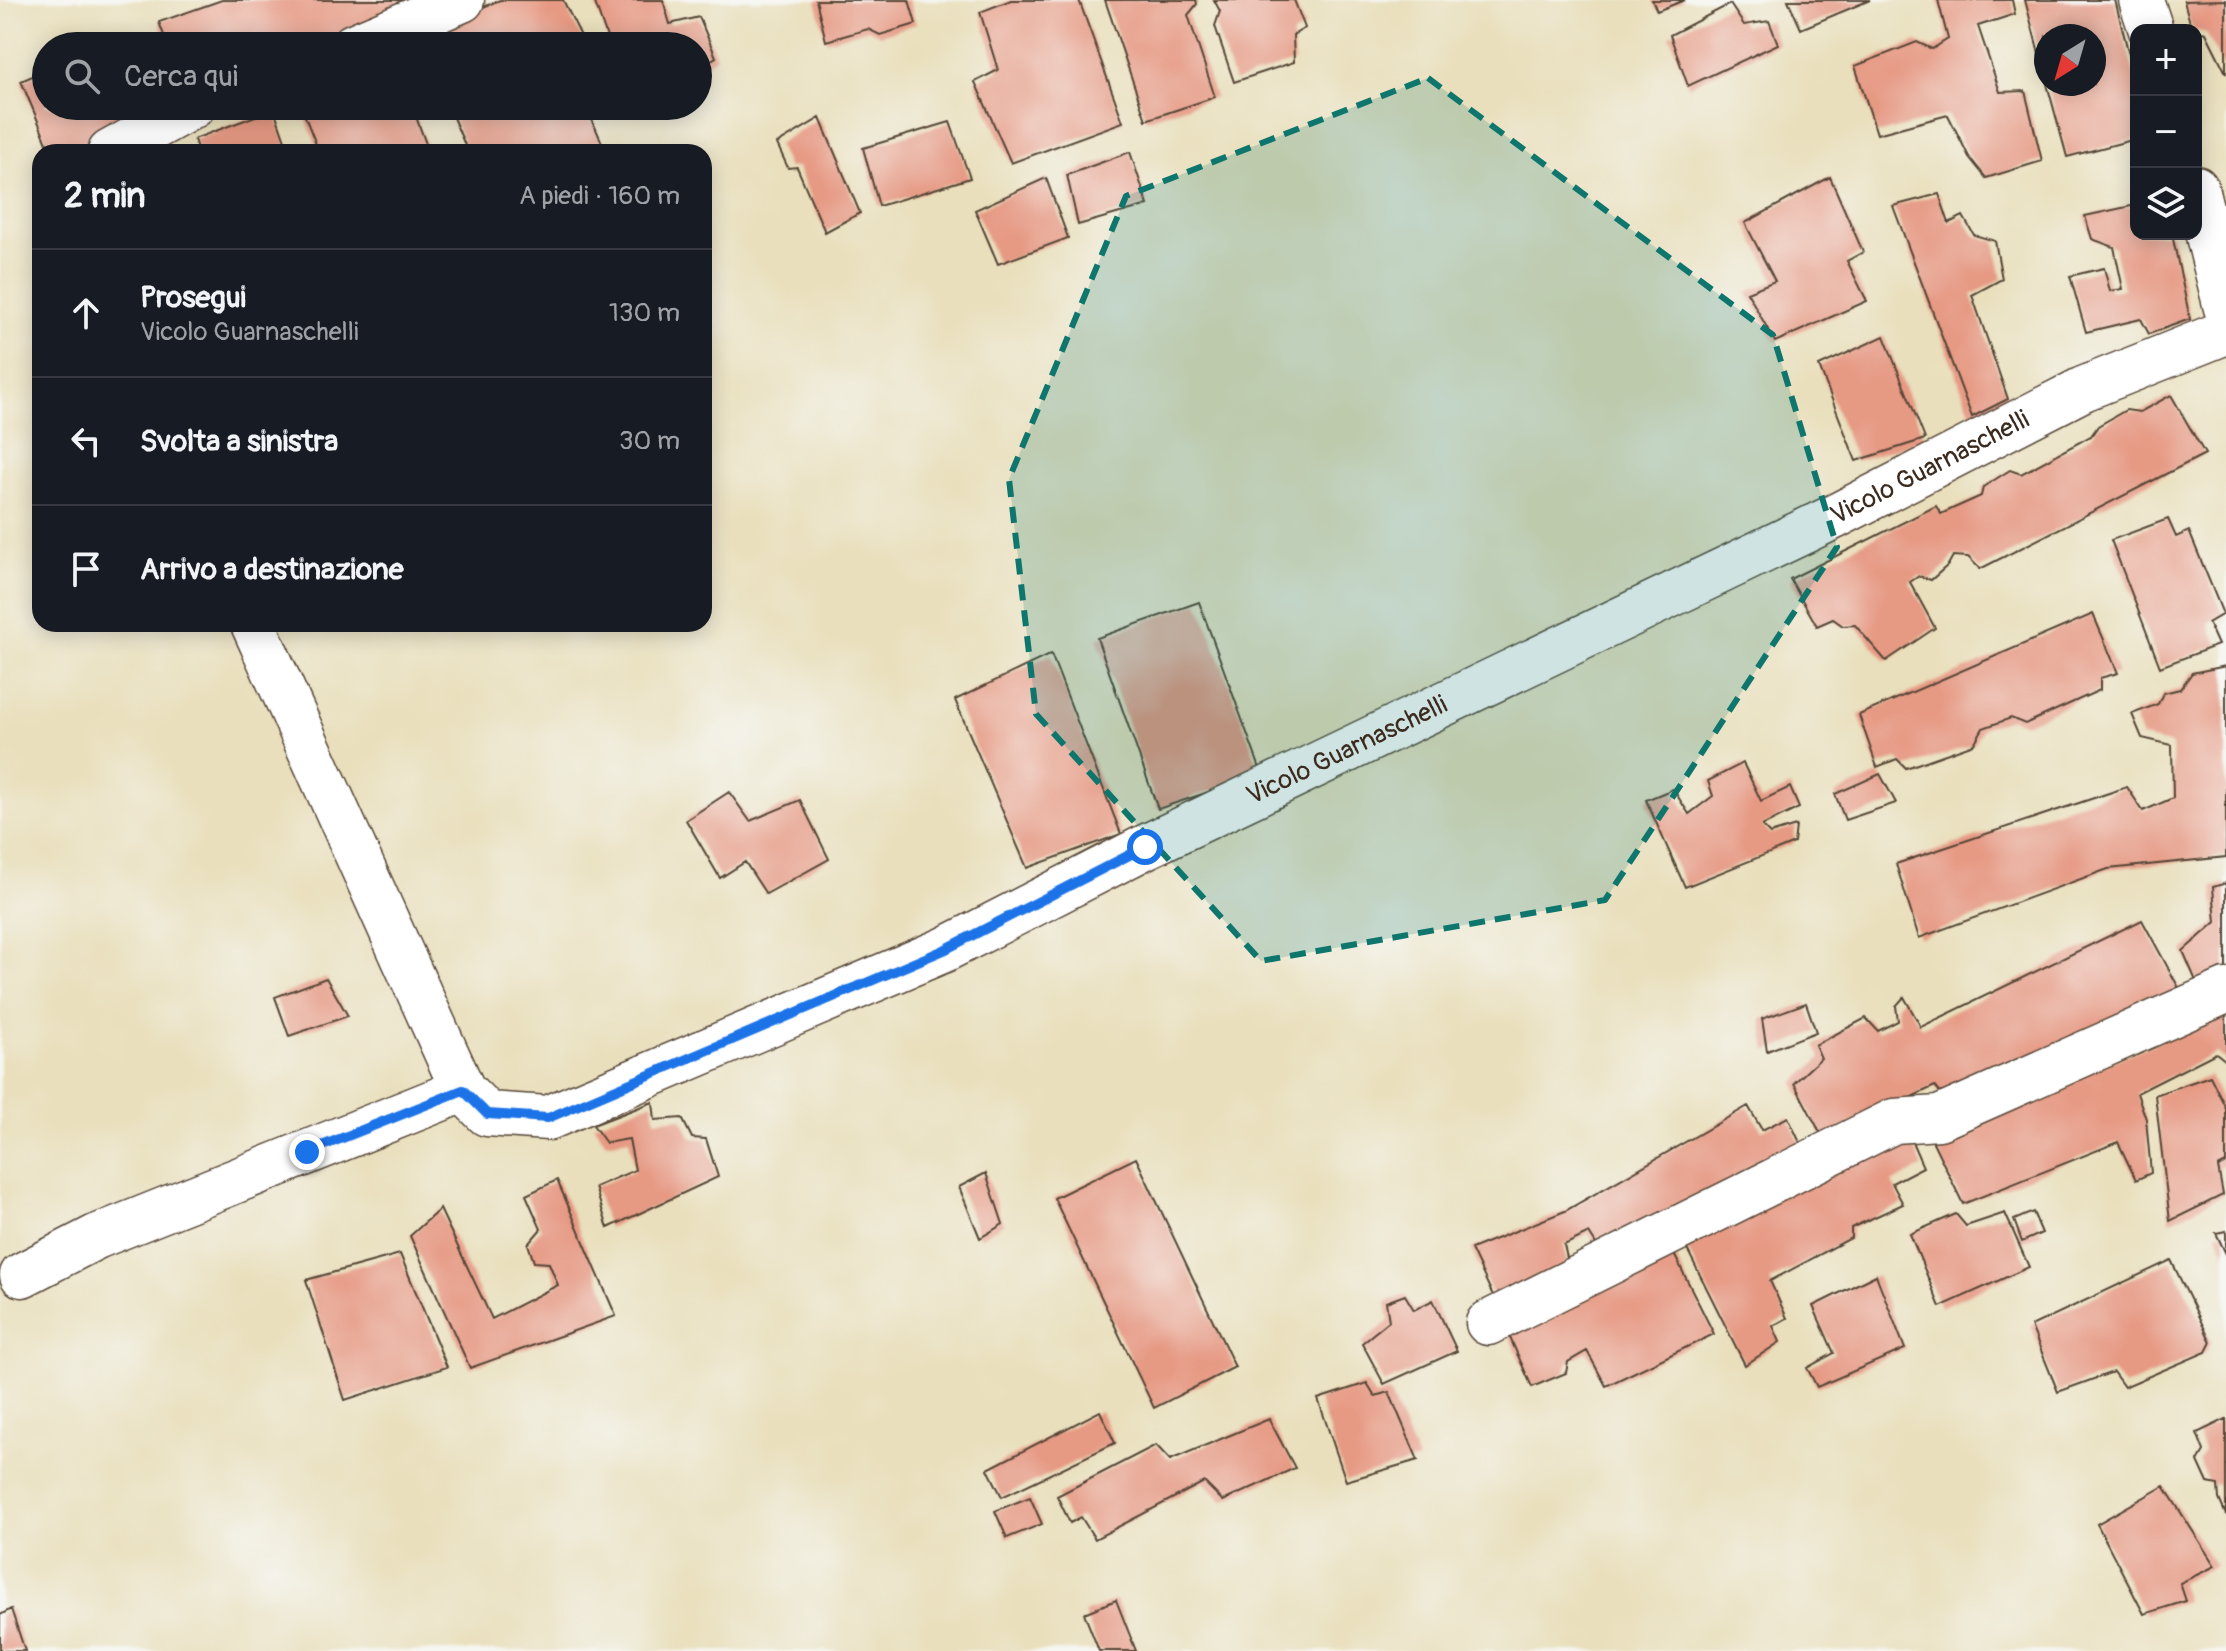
<!DOCTYPE html>
<html lang="it">
<meta charset="utf-8">
<style>
body{margin:0;font-family:Pangolin,sans-serif;background:#242831;color:#f1f3f6}
.controls{position:absolute;right:24px;top:24px;display:grid;overflow:hidden;border-radius:16px;box-shadow:0 4px 20px #0003}
.controls button{width:72px;height:72px;display:grid;place-items:center;padding:0;border:0;border-bottom:2px solid #363941;background:#171b24;color:#f1f3f6;font:40px sans-serif}
.compass{position:absolute;left:2034px;top:24px;width:72px;height:72px;border-radius:50%;background:#171b24;box-shadow:0 4px 20px #0003;rotate:217deg}
.stop{position:absolute;width:24px;height:24px;margin:-18px;border:6px solid #1a73e8;border-radius:50%;background:#fff}
.stop.end{background:#1a73e8;border-color:#fff;box-shadow:0 2px 8px #0008}
.list{margin:0;padding:0;list-style:none}
h2{display:flex;justify-content:space-between;align-items:center;height:104px;margin:0;padding:0 32px;font-size:34px}
h2 small{font-size:26px;font-weight:400;color:#9ea1a6}
.list li{display:grid;grid-template-columns:52px 1fr auto;gap:24px;align-items:center;box-sizing:border-box;height:128px;padding:0 32px;border-top:2px solid #363941}
.list b{display:block;font-size:30px;white-space:nowrap}
.list p{margin:0;font-size:26px;white-space:nowrap;color:#9ea1a6}
.list em{font-size:26px;font-style:normal;color:#9ea1a6}
.icon{flex:none;width:44px;height:44px;fill:none;stroke:currentColor;stroke-width:2;stroke-linecap:round;stroke-linejoin:round}
.map{position:relative;flex:none;width:2226px;height:1651px;overflow:hidden}
.search{position:absolute;background:#171b24;box-shadow:0 4px 20px #0003;left:32px;top:32px;width:680px;height:88px;display:flex;align-items:center;gap:20px;box-sizing:border-box;padding:0 28px;border-radius:44px;color:#9ea1a6;font-size:30px}
.panel{position:absolute;background:#171b24;box-shadow:0 4px 20px #0003;left:32px;top:144px;width:680px;height:488px;border-radius:24px}
.map>svg:first-child{display:block}
.building{fill:#e69983}
.lines{fill:none;stroke-linecap:round;stroke-linejoin:round}
.minor-casing{stroke:#554536;stroke-width:47}
.tertiary-casing{stroke:#554536;stroke-width:47}
.minor{stroke:#fff;stroke-width:44}
.tertiary{stroke:#fff;stroke-width:44}
.route{stroke:#1a73e8;stroke-width:10}
.marked{fill:#0f766e;fill-opacity:0.2;stroke:#0f766e;stroke-width:6;stroke-dasharray:16 10;stroke-linejoin:round}
.labels{text-anchor:middle;dominant-baseline:central;stroke-width:8;stroke-linejoin:round;paint-order:stroke}
.street-label{font-size:26px;fill:#3b2a1e;stroke:#f6f6f2}
</style>
<div class="map">
<svg width="2226" height="1651" viewBox="0 0 2226 1651">
<rect width="100%" height="100%" fill="#f6f6f2"/>
<filter id="ink" filterUnits="userSpaceOnUse"><feTurbulence type="fractalNoise" baseFrequency=".0125" numOctaves="2"/><feDisplacementMap in="SourceGraphic" scale="16" xChannelSelector="R" yChannelSelector="G"/><feConvolveMatrix kernelMatrix="1 2 1 2 8 2 1 2 1" color-interpolation-filters="sRGB"/></filter>
<filter id="wash" filterUnits="userSpaceOnUse"><feTurbulence type="fractalNoise" baseFrequency=".006" numOctaves="4" result="noise"/><feDisplacementMap in="SourceGraphic" scale="32" xChannelSelector="R" yChannelSelector="G"/><feGaussianBlur stdDeviation="1.8" result="paint"/><feColorMatrix in="noise" values="0 0 0 0 0 0 0 0 0 0 0 0 0 0 0 0 0 1.4 0 .05"/><feComposite in="paint" operator="in"/></filter>
<g filter="url(#wash)">
<rect width="100%" height="100%" fill="#e9dfbc"/>
<g id="blocks">
<!-- building -->
<path class="building" d="M 222,0 L 437,0 L 325,46 L 168,46 L 159,22 Z
M 500,0 L 563,0 L 586,46 L 422,46 L 417,35 Z
M 594,0 L 663,0 L 670,24 L 699,17 L 716,57 L 698,68 L 698,46 L 610,46 Z
M 816,0 L 909,0 L 916,24 L 880,35 L 868,29 L 826,41 Z
M 1011,0 L 1079,0 L 1123,122 L 1011,163 L 975,82 L 998,70 L 980,12 Z
M 1105,0 L 1196,0 L 1197,4 L 1188,15 L 1215,97 L 1146,120 Z
M 1214,0 L 1294,0 L 1305,28 L 1293,35 L 1294,62 L 1234,82 L 1215,26 L 1220,11 Z
M 1652,0 L 1685,0 L 1657,11 Z
M 1788,0 L 1870,0 L 1801,29 Z
M 1938,0 L 2012,0 L 2015,14 L 1978,26 L 2000,92 L 2025,91 L 2042,161 L 1986,178 L 1969,157 L 1948,115 L 1877,134 L 1855,66 L 1917,42 L 1932,49 L 1948,39 Z
M 2025,0 L 2115,0 L 2136,82 L 2136,139 L 2067,157 L 2047,84 L 2094,84 L 2094,36 L 2046,36 L 2045,76 Z
M 2226,0 L 2226,73 L 2206,33 L 2192,30 L 2184,1 Z
M 1730,4 L 1744,25 L 1769,21 L 1778,44 L 1688,86 L 1670,35 Z
M 46,70 L 46,106 L 116,106 L 125,130 L 79,152 L 51,152 L 21,81 Z
M 301,106 L 412,106 L 429,152 L 319,152 Z
M 448,106 L 586,106 L 606,152 L 468,152 Z
M 274,109 L 289,152 L 198,152 L 194,139 Z
M 820,118 L 860,213 L 825,232 L 797,167 L 788,168 L 777,144 Z
M 950,122 L 970,178 L 879,206 L 863,148 Z
M 1130,152 L 1148,205 L 1078,225 L 1067,175 Z
M 1830,177 L 1863,252 L 1847,261 L 1867,301 L 1775,342 L 1747,292 L 1775,281 L 1745,223 Z
M 1046,178 L 1068,238 L 998,264 L 975,210 Z
M 1939,194 L 1949,223 L 1963,216 L 1974,235 L 1995,241 L 2002,279 L 1972,295 L 2008,399 L 1972,417 L 1893,206 Z
M 2136,205 L 2136,234 L 2172,234 L 2190,319 L 2149,334 L 2141,319 L 2086,332 L 2070,276 L 2104,268 L 2110,291 L 2123,289 L 2114,247 L 2092,239 L 2085,216 Z
M 1884,336 L 1925,439 L 1856,461 L 1819,366 Z
M 2171,395 L 2205,454 L 1980,569 L 1968,557 L 1953,556 L 1948,565 L 1931,580 L 1919,576 L 1910,582 L 1935,628 L 1886,661 L 1855,625 L 1843,626 L 1833,619 L 1817,626 L 1790,579 L 1936,506 L 1941,514 L 1981,496 L 1983,487 L 2010,470 L 2021,474 L 2091,436 L 2098,426 L 2126,410 L 2140,412 Z
M 2168,519 L 2176,537 L 2189,531 L 2223,614 L 2208,623 L 2218,645 L 2160,667 L 2111,540 Z
M 1199,602 L 1262,774 L 1158,809 L 1097,638 Z
M 2093,614 L 2118,673 L 2100,678 L 2100,690 L 2025,724 L 2011,718 L 1983,728 L 1974,744 L 1906,768 L 1897,759 L 1877,767 L 1859,715 Z
M 1051,654 L 1121,834 L 1027,868 L 955,700 Z
M 2226,666 L 2226,857 L 2108,869 L 1919,938 L 1896,864 L 2127,787 L 2143,811 L 2173,798 L 2172,745 L 2142,738 L 2132,714 L 2158,704 L 2163,693 L 2180,689 L 2192,673 Z
M 1743,763 L 1761,801 L 1790,787 L 1799,808 L 1762,826 L 1770,834 L 1796,826 L 1794,843 L 1685,887 L 1646,800 L 1673,789 L 1689,814 L 1713,796 L 1708,781 Z
M 1880,774 L 1896,803 L 1845,820 L 1835,794 Z
M 729,792 L 750,821 L 800,800 L 829,859 L 766,894 L 745,862 L 720,878 L 686,820 Z
M 2226,883 L 2226,978 L 2199,988 L 2183,951 L 2216,922 L 2213,887 Z
M 2142,920 L 2185,999 L 1949,1104 L 1935,1086 L 1823,1138 L 1794,1083 L 1821,1058 L 1815,1045 L 1866,1018 L 1878,1031 L 1898,1021 L 1896,1006 L 1904,997 L 1921,1027 Z
M 326,978 L 348,1016 L 289,1036 L 275,997 Z
M 1806,1003 L 1816,1032 L 1767,1051 L 1762,1019 Z
M 2226,1013 L 2226,1061 L 2216,1053 L 2137,1093 L 2146,1119 L 2151,1173 L 2136,1180 L 2118,1142 L 1963,1204 L 1931,1138 Z
M 2210,1076 L 2226,1108 L 2226,1163 L 2218,1167 L 2223,1195 L 2170,1221 L 2155,1095 Z
M 653,1102 L 655,1120 L 682,1118 L 692,1138 L 706,1139 L 718,1177 L 608,1228 L 595,1187 L 635,1170 L 629,1139 L 606,1143 L 593,1125 Z
M 1748,1106 L 1762,1130 L 1788,1117 L 1804,1151 L 1603,1255 L 1589,1233 L 1564,1245 L 1570,1271 L 1497,1304 L 1471,1249 L 1565,1211 Z
M 1907,1130 L 1923,1167 L 1892,1183 L 1903,1204 L 1851,1228 L 1851,1238 L 1770,1281 L 1787,1318 L 1773,1326 L 1780,1342 L 1745,1365 L 1684,1243 Z
M 1136,1158 L 1235,1367 L 1154,1408 L 1054,1198 Z
M 986,1173 L 1003,1224 L 980,1238 L 959,1187 Z
M 557,1180 L 616,1316 L 470,1368 L 410,1236 L 440,1209 L 492,1319 L 558,1285 L 549,1263 L 534,1262 L 528,1244 L 541,1229 L 526,1195 Z
M 2033,1212 L 2042,1233 L 2022,1242 L 2014,1220 Z
M 2005,1213 L 2029,1267 L 1940,1307 L 1910,1234 L 1956,1214 L 1966,1226 Z
M 2226,1231 L 2226,1254 L 2216,1233 Z
M 1670,1246 L 1714,1334 L 1606,1386 L 1587,1351 L 1568,1362 L 1566,1373 L 1532,1387 L 1503,1322 Z
M 400,1254 L 447,1367 L 345,1400 L 306,1280 Z
M 2171,1260 L 2211,1342 L 2206,1352 L 2124,1387 L 2113,1372 L 2058,1392 L 2031,1326 Z
M 1876,1275 L 1905,1349 L 1817,1387 L 1807,1368 L 1834,1353 L 1813,1306 Z
M 1405,1295 L 1414,1310 L 1433,1300 L 1457,1351 L 1384,1384 L 1362,1343 L 1389,1321 L 1386,1302 Z
M 1367,1383 L 1375,1396 L 1389,1392 L 1418,1460 L 1346,1481 L 1318,1399 Z
M 1100,1411 L 1115,1443 L 1002,1497 L 988,1469 Z
M 1269,1419 L 1295,1468 L 1223,1501 L 1204,1482 L 1095,1539 L 1081,1517 L 1070,1523 L 1057,1496 L 1156,1445 L 1170,1460 Z
M 2226,1419 L 2226,1515 L 2219,1499 L 2218,1485 L 2208,1483 L 2198,1461 L 2204,1451 L 2197,1433 Z
M 2164,1486 L 2215,1566 L 2180,1583 L 2186,1601 L 2144,1614 L 2097,1524 Z
M 1030,1497 L 1042,1524 L 1007,1538 L 995,1511 Z
M 1116,1600 L 1136,1651 L 1099,1651 L 1084,1613 Z
M 11,1609 L 25,1651 L 0,1651 L 0,1615 Z"/>
</g>
</g>
<g filter="url(#ink)">
<use href="#blocks" fill-opacity="0" stroke="#554536" stroke-width="2"/>
<g class="lines">
<defs>
<g id="minor">
<path d="M 353,46 L 462,0"/>
<path d="M 110,152 L 193,106"/>
<path id="s1" d="M 253,624 L 463,1090 L 487,1114 L 548,1118 L 944,950 L 1145,847 L 1834,517 L 2083,389 L 2226,332"/>
<path d="M 22,1275 L 96,1237 L 463,1090"/>
<path d="M 1488,1323 L 1894,1121 L 1939,1118 L 2226,991"/>
</g>
<path id="tertiary" d="M 2141,0 L 2151,30
M 2196,188 L 2226,308"/>
</defs>
<!-- minor casing -->
<use href="#minor" class="minor-casing"/>
<!-- tertiary casing -->
<use href="#tertiary" class="tertiary-casing"/>
<!-- minor -->
<use href="#minor" class="minor"/>
<!-- tertiary -->
<use href="#tertiary" class="tertiary"/>
</g>
</g>
<g class="lines" filter="url(#ink)">
<!-- route -->
<path class="route" d="M 307,1152 L 463,1090 L 487,1114 L 548,1118 L 944,950 L 1145,847"/>
</g>
<!-- marked area -->
<path class="marked" d="M 1428,78 L 1773,335 L 1837,547 L 1605,900 L 1261,961 L 1036,714 L 1009,479 L 1126,196 Z"/>
<g class="labels">
<!-- street labels -->
<g class="street-label">
<text stroke="none"><textPath href="#s1" startOffset="2134">Vicolo Guarnaschelli</textPath></text>
<text stroke="none"><textPath href="#s1" startOffset="1486">Vicolo Guarnaschelli</textPath></text>
</g>
</g>
</svg>
<div class="controls">
<button>+</button>
<button>−</button>
<button><svg class="icon" aria-label="layers" viewBox="0 0 24 24"><path d="M12 4l9 5-9 5-9-5zM3 14l9 5 9-5"/></svg></button>
</div>
<svg class="compass" viewBox="-18 -18 36 36"><path d="M0-13l5 13h-10z" fill="#e53935"/><path d="M0 13l5-13h-10z" fill="#9ea1a6"/></svg>
<div class="stop" style="left:1145px;top:847px"></div>
<div class="stop end" style="left:307px;top:1152px"></div>
<div class="search"><svg class="icon" aria-label="search" viewBox="0 0 24 24"><circle cx="10" cy="10" r="6"/><path d="M15 15l6 6"/></svg>Cerca qui</div>
<section class="panel">
<h2>2 min<small>A piedi · 160 m</small></h2>
<ul class="list">
<li><svg class="icon" aria-label="ahead" viewBox="0 0 24 24"><path d="M12 20V5M6 11l6-6 6 6"/></svg><div><b>Prosegui</b><p>Vicolo Guarnaschelli</p></div><em>130 m</em></li>
<li><svg class="icon" aria-label="left" viewBox="0 0 24 24"><path d="M17 20v-9H6M10 6l-5 5 5 5"/></svg><div><b>Svolta a sinistra</b></div><em>30 m</em></li>
<li><svg class="icon" aria-label="arrive" viewBox="0 0 24 24"><path d="M6 21V4h12l-3 4 3 4H6"/></svg><div><b>Arrivo a destinazione</b></div></li>
</ul>
</section>
</div>
